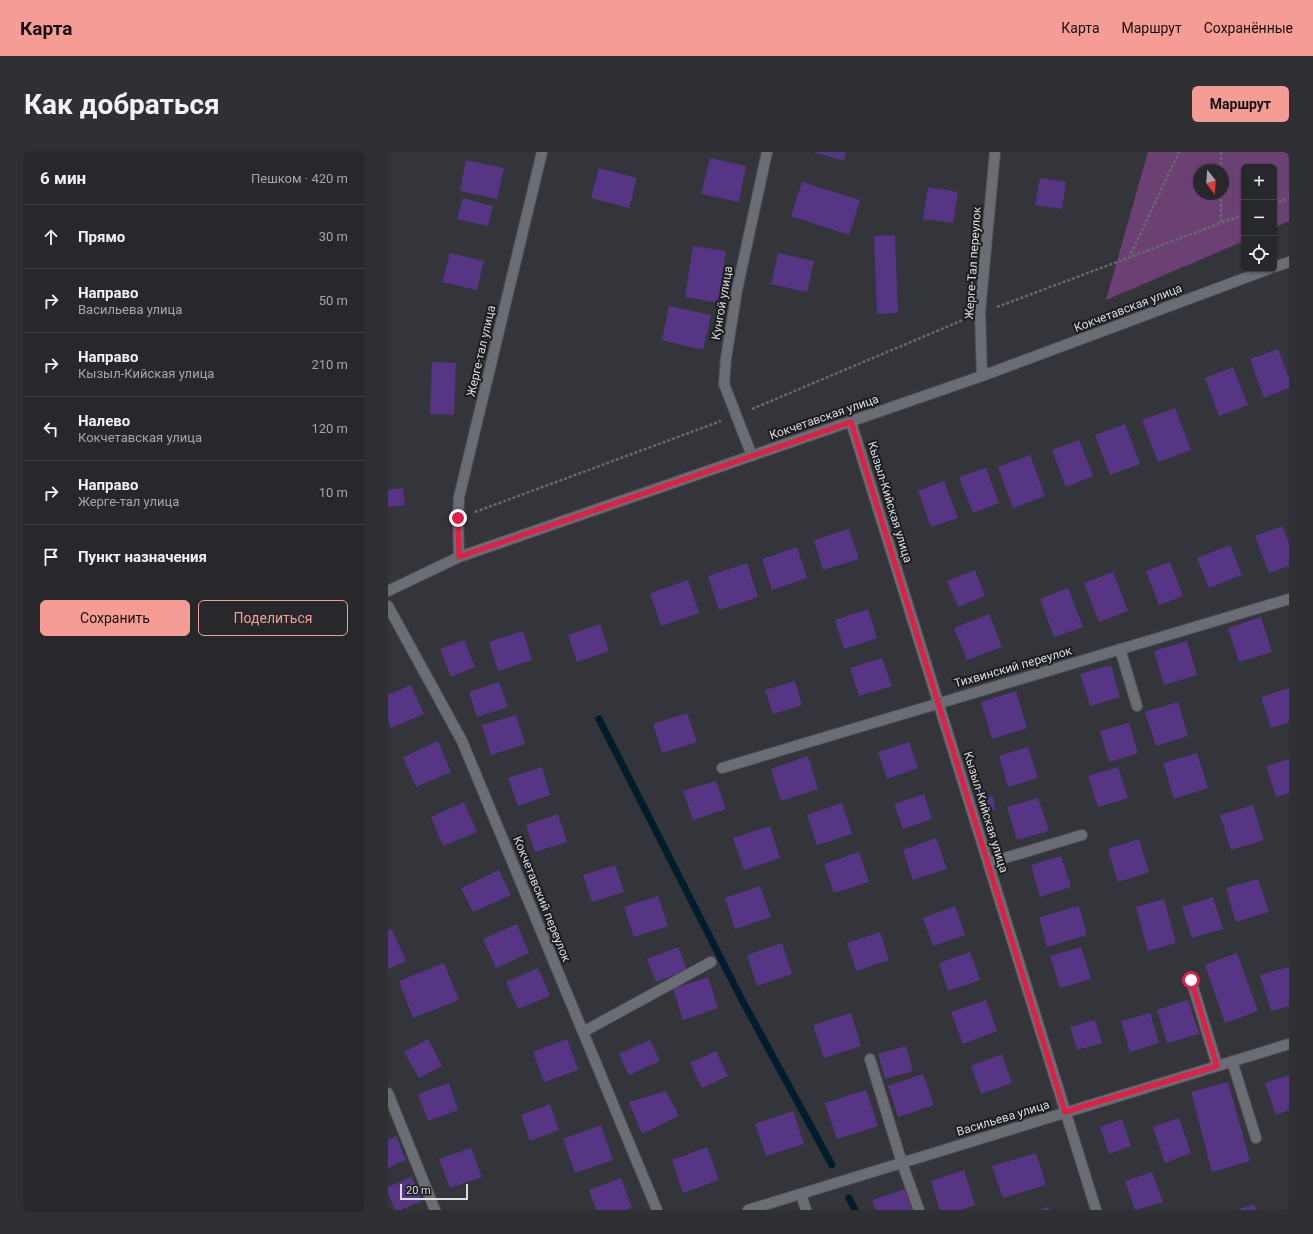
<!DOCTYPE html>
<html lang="ru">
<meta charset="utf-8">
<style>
body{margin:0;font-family:Roboto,sans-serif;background:#2f3034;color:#f1f3f6}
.controls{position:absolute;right:12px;top:12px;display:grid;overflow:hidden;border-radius:6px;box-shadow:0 1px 3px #0004}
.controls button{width:36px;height:36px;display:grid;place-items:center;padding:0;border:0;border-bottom:1px solid #434448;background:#27282c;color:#f1f3f6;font:20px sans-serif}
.compass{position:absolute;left:805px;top:12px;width:36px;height:36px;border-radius:50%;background:#27282c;box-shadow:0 1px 3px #0004;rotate:163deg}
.scale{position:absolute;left:12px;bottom:10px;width:68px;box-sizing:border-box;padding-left:4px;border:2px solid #dbdce0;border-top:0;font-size:11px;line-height:14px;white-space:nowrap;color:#dbdce0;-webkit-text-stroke:3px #1c1d20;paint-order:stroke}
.stop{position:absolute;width:12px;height:12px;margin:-9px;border:3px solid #e11d48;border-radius:50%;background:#fff}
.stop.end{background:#e11d48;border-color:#fff;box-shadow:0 1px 4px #0008}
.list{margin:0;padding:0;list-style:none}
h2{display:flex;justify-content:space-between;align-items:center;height:52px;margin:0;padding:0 16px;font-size:17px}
h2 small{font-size:13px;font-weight:400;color:#a4a6a9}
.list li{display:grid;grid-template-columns:26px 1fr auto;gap:12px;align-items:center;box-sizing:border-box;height:64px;padding:0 16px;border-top:1px solid #434448}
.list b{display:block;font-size:15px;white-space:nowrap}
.list p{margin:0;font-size:13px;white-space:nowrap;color:#a4a6a9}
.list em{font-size:13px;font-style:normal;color:#a4a6a9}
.actions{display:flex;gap:8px;padding:12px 16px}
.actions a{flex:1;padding:9px 0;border:1px solid #f59c95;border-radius:6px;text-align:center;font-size:14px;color:#f59c95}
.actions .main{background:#f59c95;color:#111}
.icon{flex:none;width:22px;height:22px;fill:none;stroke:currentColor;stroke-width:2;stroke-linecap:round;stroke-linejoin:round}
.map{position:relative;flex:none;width:901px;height:1058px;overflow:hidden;border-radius:6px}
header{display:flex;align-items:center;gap:24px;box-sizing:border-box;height:56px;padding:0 20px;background:#f59c95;color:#111}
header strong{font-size:19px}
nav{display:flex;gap:22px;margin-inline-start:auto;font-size:14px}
.intro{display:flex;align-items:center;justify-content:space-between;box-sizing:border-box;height:96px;padding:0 24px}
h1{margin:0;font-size:28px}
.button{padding:10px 18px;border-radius:6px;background:#f59c95;color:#111;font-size:14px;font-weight:700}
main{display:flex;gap:24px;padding:0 24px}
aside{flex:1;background:#27282c;border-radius:6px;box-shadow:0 1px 3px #0004}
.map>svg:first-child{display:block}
.green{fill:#6b4173;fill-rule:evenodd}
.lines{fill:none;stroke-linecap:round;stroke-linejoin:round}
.stream{stroke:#001c2d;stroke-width:7}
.building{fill:#563584}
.minor-casing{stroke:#515257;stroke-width:12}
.path{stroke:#68696f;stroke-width:2.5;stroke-dasharray:3 2;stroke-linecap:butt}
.minor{stroke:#6b6d74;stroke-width:10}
.route{stroke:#e11d48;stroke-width:5}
.labels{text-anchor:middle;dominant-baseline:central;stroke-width:4;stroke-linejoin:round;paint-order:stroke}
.street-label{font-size:12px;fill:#dbdce0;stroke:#1c1d20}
</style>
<header>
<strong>Карта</strong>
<nav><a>Карта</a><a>Маршрут</a><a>Сохранённые</a></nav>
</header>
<div class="intro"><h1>Как добраться</h1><a class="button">Маршрут</a></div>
<main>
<aside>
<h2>6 мин<small>Пешком · 420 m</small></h2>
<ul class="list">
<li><svg class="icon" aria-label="ahead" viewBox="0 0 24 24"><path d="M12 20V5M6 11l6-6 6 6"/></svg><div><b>Прямо</b></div><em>30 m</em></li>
<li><svg class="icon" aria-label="right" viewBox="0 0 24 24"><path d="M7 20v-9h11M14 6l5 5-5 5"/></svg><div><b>Направо</b><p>Васильева улица</p></div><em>50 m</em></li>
<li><svg class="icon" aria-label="right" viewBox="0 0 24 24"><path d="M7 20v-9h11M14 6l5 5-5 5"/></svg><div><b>Направо</b><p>Кызыл-Кийская улица</p></div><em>210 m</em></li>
<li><svg class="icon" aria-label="left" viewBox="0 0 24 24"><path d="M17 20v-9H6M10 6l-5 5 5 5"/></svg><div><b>Налево</b><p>Кокчетавская улица</p></div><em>120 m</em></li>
<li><svg class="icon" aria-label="right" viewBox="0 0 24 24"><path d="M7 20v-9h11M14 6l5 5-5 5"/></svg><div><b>Направо</b><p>Жерге-тал улица</p></div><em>10 m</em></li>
<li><svg class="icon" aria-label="arrive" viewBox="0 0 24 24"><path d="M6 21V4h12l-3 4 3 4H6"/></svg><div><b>Пункт назначения</b></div></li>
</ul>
<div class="actions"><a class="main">Сохранить</a><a>Поделиться</a></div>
</aside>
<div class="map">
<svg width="901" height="1058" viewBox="0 0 901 1058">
<rect width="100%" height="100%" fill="#34353b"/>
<!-- green -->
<path class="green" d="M 760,0 L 901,0 L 901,69 L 886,76 L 886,15 L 856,15 L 856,89 L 718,148 ZM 811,18 L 835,18 L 835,42 L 811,42 Z"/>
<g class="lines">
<!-- stream -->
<path class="stream" d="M 211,567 L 354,848 L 444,1013
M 461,1046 L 467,1058"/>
</g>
<!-- building -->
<path class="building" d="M 424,0 L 458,0 L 456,9 Z
M 322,6 L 358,14 L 351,50 L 313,42 Z
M 78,8 L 116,16 L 109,47 L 72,39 Z
M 211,16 L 249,26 L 241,56 L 203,46 Z
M 652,26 L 678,30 L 674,57 L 647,53 Z
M 414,30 L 472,48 L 461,83 L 403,64 Z
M 540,35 L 570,40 L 565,71 L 535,67 Z
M 75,46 L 105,54 L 100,74 L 69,67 Z
M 507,83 L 510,161 L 489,162 L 486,84 Z
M 305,94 L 338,99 L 330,151 L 297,145 Z
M 62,101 L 96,109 L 89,138 L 54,130 Z
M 390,101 L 426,109 L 419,140 L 383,132 Z
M 281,154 L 323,163 L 315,198 L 274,188 Z
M 890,197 L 901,226 L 901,236 L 876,246 L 862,207 Z
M 44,210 L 68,211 L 66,263 L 42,262 Z
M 845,215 L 860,253 L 831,264 L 817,226 Z
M 787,256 L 803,298 L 770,310 L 754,268 Z
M 737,272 L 752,312 L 722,323 L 707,283 Z
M 691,288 L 705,324 L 678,335 L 664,298 Z
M 642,303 L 657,344 L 625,356 L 610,315 Z
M 598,316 L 611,351 L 585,361 L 571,325 Z
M 556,329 L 570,366 L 543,375 L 530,339 Z
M 15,336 L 17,353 L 0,355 L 0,338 Z
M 894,374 L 901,391 L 901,414 L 881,421 L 867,384 Z
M 461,377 L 471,407 L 435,418 L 426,388 Z
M 842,393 L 854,423 L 821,436 L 809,406 Z
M 409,395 L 419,426 L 384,438 L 374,407 Z
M 782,410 L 795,444 L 771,453 L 758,419 Z
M 359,411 L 370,445 L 331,458 L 320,424 Z
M 587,418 L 597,444 L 570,455 L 559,429 Z
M 725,420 L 740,459 L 711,470 L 696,431 Z
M 300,428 L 311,461 L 273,474 L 262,441 Z
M 680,436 L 695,475 L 666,485 L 652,447 Z
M 480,457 L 489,486 L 456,497 L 447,468 Z
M 601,462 L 614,495 L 579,508 L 566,476 Z
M 873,465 L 884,500 L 851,510 L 840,476 Z
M 212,472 L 221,499 L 189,510 L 180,483 Z
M 135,479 L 144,508 L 110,519 L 101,490 Z
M 76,488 L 87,515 L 63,525 L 52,497 Z
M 799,489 L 809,523 L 776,533 L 766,499 Z
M 494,506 L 504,534 L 471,544 L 462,516 Z
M 723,513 L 732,545 L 702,554 L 692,522 Z
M 407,529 L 414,553 L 385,562 L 377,538 Z
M 111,530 L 120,555 L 89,565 L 81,540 Z
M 23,533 L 36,562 L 3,576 L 0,568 L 0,543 Z
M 901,536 L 901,570 L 883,576 L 873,545 Z
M 628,539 L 639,576 L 604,587 L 593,550 Z
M 790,550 L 800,584 L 768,594 L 757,560 Z
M 299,561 L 309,590 L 274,601 L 265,572 Z
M 128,563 L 137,592 L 103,603 L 94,573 Z
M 741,571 L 750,601 L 721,610 L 712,579 Z
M 50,589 L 63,620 L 28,635 L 15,605 Z
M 521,590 L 530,616 L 499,627 L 490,600 Z
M 640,595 L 650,626 L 620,635 L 611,604 Z
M 809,601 L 820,636 L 786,647 L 775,611 Z
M 420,604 L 430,637 L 393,649 L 383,617 Z
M 901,607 L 901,641 L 888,645 L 878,614 Z
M 154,615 L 162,643 L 130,654 L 120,626 Z
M 730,615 L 740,646 L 710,655 L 700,624 Z
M 328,629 L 338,657 L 305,668 L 295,639 Z
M 536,642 L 544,667 L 515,677 L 506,652 Z
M 605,644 L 607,658 L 595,662 L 592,647 Z
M 650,646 L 661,679 L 629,688 L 619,655 Z
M 76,650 L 89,680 L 55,694 L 43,665 Z
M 454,651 L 464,682 L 429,693 L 419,663 Z
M 865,653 L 876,688 L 843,698 L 832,663 Z
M 170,662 L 179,690 L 147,700 L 138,673 Z
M 382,674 L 392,706 L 356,718 L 345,686 Z
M 548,686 L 559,717 L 525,728 L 515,698 Z
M 751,687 L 761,720 L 730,730 L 720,697 Z
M 471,700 L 481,730 L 446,741 L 436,712 Z
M 673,704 L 683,735 L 652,745 L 643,713 Z
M 227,713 L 236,740 L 204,750 L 195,723 Z
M 111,718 L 123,743 L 85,760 L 73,736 Z
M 870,727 L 881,760 L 848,770 L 838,736 Z
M 372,734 L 383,765 L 347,777 L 337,746 Z
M 270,744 L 280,774 L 246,785 L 236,755 Z
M 825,745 L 835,777 L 804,786 L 794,755 Z
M 776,747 L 788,791 L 760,799 L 748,755 Z
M 567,754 L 577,783 L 545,794 L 535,766 Z
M 691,754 L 699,783 L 659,795 L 651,765 Z
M 129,772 L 141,801 L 108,816 L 95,787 Z
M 4,777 L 18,809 L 0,817 L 0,779 Z
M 492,780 L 501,808 L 468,819 L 459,791 Z
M 394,791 L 404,822 L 369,834 L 359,803 Z
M 290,795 L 299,818 L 268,830 L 259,807 Z
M 693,795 L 703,827 L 672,836 L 662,804 Z
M 582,800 L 592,828 L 560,839 L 551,811 Z
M 849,801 L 870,859 L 837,871 L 817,813 Z
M 56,811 L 71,848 L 25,866 L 11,829 Z
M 901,815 L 901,854 L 883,859 L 872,823 Z
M 150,816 L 162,844 L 130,857 L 118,830 Z
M 320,825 L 330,856 L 295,868 L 285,837 Z
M 598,848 L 609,879 L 575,892 L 563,860 Z
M 800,848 L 811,882 L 779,891 L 769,858 Z
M 463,861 L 473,894 L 436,906 L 425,873 Z
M 762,861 L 771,891 L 742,900 L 733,869 Z
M 707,868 L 714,891 L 689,898 L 682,875 Z
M 40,887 L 54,914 L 31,926 L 16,900 Z
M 179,887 L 190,918 L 156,930 L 145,900 Z
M 262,888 L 272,909 L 241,923 L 231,902 Z
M 518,894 L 525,919 L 497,927 L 490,902 Z
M 328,899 L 340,924 L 314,936 L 302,911 Z
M 614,902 L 624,931 L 593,942 L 583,914 Z
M 535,922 L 546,953 L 510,965 L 500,934 Z
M 901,923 L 901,958 L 888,963 L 877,931 Z
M 840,930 L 862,1009 L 824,1020 L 803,940 Z
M 61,931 L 70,958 L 40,969 L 30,942 Z
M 478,938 L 490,974 L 449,987 L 437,951 Z
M 278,939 L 291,964 L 254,982 L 241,950 Z
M 162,952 L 171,978 L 142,989 L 133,963 Z
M 405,959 L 416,992 L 378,1004 L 367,972 Z
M 791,966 L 803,1001 L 777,1011 L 765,975 Z
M 734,967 L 743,994 L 721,1002 L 712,975 Z
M 213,973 L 225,1008 L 187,1021 L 175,987 Z
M 8,984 L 18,1008 L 0,1016 L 0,988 Z
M 319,995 L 331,1028 L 295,1041 L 284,1008 Z
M 83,996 L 94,1025 L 62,1036 L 51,1007 Z
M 648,1001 L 658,1033 L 615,1046 L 604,1014 Z
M 576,1018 L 587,1053 L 572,1058 L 552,1058 L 543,1029 Z
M 764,1020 L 775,1050 L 747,1058 L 737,1029 Z
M 24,1025 L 34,1049 L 12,1058 L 7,1058 L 0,1041 L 0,1035 Z
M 233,1026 L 244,1056 L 237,1058 L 208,1058 L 201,1038 Z
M 517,1037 L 524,1058 L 488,1058 L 484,1048 Z
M 866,1052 L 869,1058 L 849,1058 Z
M 660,1055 L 662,1058 L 651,1058 Z"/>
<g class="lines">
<defs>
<path id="minor" d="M 886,115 L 901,110
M 594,224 L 592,160 L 607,0
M 463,270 L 708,1058
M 364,304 L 336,232 L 338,206 L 349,138 L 379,0
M 71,405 L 70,366 L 71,345 L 154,0
M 0,439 L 71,405 L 594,224 L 881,117
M 0,454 L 74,589 L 269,1058
M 732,497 L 749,554
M 334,616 L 901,447
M 600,711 L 694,683
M 803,828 L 829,913
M 195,880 L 323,810
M 482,907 L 514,1011 L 531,1058
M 844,909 L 868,986
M 0,941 L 47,1058
M 413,1042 L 418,1058
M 360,1058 L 901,892"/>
</defs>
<!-- minor casing -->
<use href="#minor" class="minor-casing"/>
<!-- path -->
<path class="path" d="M 833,0 L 833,18
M 833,42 L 833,71 L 856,63
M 886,52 L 901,46
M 741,106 L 791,0
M 609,155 L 833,71
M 364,257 L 575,168
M 87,360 L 333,269"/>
<!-- minor -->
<use href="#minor" class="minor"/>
</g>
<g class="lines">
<!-- route -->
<path class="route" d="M 70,366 L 71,405 L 463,270 L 677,960 L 829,914 L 803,828"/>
</g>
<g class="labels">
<!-- street labels -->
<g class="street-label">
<text transform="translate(585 111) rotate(-86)">Жерге-Тал переулок</text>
<text transform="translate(334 151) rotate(-80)">Кунгой улица</text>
<text transform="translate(740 156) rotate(-21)">Кокчетавская улица</text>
<text transform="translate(93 199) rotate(-77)">Жерге-тал улица</text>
<text transform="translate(436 265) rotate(-19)">Кокчетавская улица</text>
<text transform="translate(502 350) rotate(73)">Кызыл-Кийская улица</text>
<text transform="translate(625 515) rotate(-16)">Тихвинский переулок</text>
<text transform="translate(598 660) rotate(73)">Кызыл-Кийская улица</text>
<text transform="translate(154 747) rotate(68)">Кокчетавский переулок</text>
<text transform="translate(615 966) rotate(-17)">Васильева улица</text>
</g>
</g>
</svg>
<div class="controls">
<button>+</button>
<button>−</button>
<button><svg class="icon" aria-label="locate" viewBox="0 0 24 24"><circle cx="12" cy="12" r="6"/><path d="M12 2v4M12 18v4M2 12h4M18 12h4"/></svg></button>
</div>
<svg class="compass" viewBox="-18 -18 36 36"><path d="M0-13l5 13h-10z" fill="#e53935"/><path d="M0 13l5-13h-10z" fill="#a4a6a9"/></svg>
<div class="scale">20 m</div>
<div class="stop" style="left:803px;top:828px"></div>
<div class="stop end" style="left:70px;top:366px"></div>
</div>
</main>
